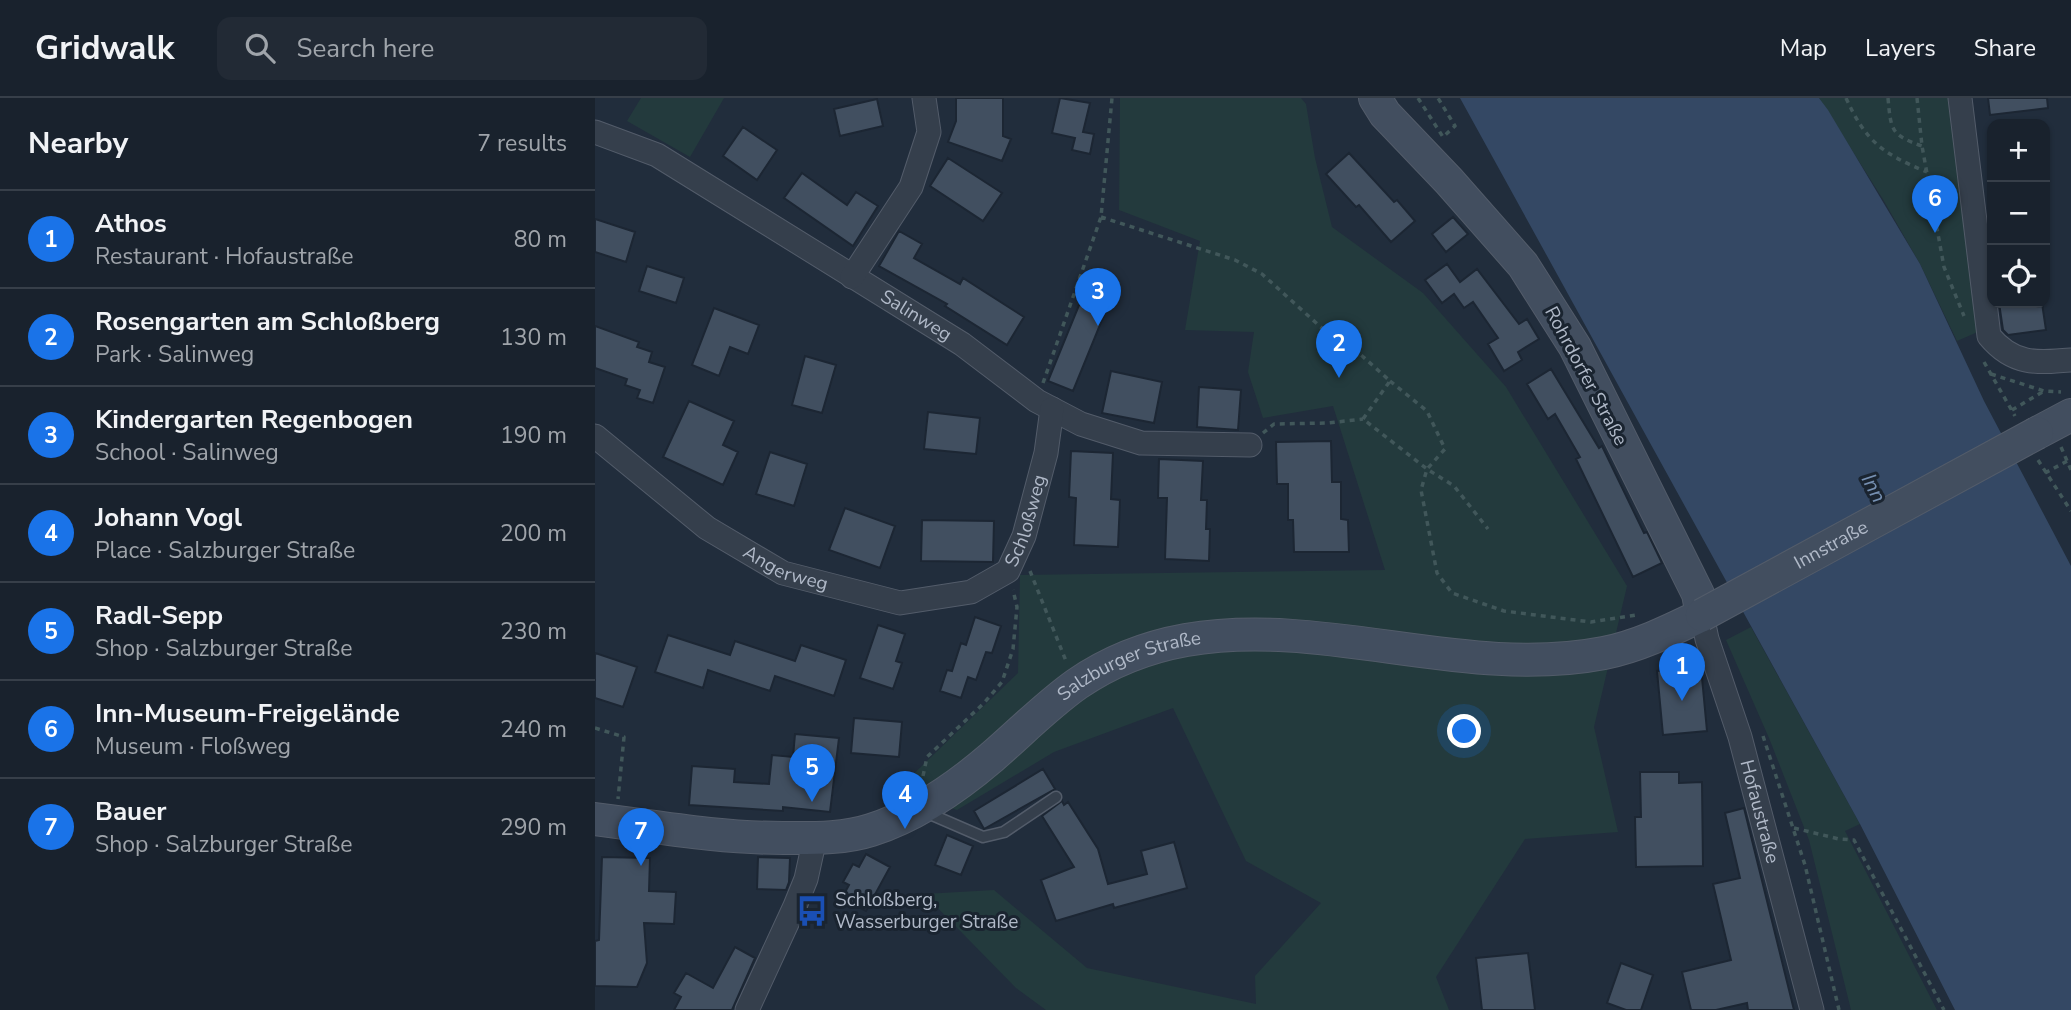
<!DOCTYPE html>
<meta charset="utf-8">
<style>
body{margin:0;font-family:"Nunito Sans",sans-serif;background:#222a35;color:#f1f3f6}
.controls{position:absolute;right:21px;top:21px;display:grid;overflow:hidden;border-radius:14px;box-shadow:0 2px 5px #0004}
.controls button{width:63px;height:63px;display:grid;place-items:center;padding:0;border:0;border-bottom:2px solid #373f49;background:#19222d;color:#f1f3f6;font:35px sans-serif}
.you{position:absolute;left:870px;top:634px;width:24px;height:24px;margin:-18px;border:5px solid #fff;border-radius:50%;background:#1a73e8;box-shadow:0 0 0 10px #1a73e833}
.badge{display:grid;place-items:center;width:46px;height:46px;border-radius:50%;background:#1a73e8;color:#fff;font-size:23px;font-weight:700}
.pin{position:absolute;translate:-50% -58px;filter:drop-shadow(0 2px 4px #0008)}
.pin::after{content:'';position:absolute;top:37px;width:24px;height:21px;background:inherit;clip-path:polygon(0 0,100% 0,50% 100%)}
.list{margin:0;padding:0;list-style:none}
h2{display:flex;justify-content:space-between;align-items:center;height:91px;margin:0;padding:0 28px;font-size:30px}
h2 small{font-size:23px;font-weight:400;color:#9fa4aa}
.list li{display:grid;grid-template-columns:46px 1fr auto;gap:21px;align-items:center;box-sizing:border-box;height:98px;padding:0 28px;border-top:2px solid #373f49}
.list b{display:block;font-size:26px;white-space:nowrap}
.list p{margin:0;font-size:23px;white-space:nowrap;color:#9fa4aa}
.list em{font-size:23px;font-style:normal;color:#9fa4aa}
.icon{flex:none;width:38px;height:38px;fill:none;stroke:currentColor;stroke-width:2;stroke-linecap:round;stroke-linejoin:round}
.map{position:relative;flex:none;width:1476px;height:912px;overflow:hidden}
header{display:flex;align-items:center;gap:42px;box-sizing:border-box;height:98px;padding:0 35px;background:#19222d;border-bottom:2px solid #373f49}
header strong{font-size:33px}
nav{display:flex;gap:38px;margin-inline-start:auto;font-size:24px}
.search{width:490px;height:63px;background:#222a35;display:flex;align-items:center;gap:18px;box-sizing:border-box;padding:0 24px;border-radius:14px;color:#9fa4aa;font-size:26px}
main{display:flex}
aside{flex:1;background:#19222d}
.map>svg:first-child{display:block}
.green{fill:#233a3d}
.water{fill:#344864}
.building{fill:#414f60;stroke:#1c2633;stroke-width:2}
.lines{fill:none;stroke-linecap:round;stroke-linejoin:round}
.lane-casing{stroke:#535c6a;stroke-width:13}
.street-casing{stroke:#535c6a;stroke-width:25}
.secondary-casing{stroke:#535c6a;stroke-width:34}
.path{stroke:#41575a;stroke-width:3.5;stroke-dasharray:5 5;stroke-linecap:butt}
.lane{stroke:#353f4c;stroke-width:10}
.street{stroke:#353f4c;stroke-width:23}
.secondary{stroke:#424e5f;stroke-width:32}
.secondary-bridge-casing{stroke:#535c6a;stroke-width:34;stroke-linecap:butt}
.secondary-bridge{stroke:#424e5f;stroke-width:32}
.labels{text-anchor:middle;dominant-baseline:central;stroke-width:6;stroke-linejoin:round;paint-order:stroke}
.street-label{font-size:19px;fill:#b0b9c8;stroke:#1a2430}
.poi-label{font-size:19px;fill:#b0b9c8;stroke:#1a2430;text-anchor:start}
.water-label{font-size:21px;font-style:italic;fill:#7690b2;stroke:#1a2430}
</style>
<header>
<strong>Gridwalk</strong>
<div class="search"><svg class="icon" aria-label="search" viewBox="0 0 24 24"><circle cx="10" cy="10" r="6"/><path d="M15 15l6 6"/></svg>Search here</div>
<nav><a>Map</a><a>Layers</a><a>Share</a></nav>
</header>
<main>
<aside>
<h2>Nearby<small>7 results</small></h2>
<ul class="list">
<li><span class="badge">1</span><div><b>Athos</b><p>Restaurant · Hofaustraße</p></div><em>80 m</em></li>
<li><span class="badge">2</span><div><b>Rosengarten am Schloßberg</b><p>Park · Salinweg</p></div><em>130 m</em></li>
<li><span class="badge">3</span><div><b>Kindergarten Regenbogen</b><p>School · Salinweg</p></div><em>190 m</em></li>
<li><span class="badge">4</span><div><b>Johann Vogl</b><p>Place · Salzburger Straße</p></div><em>200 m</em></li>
<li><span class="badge">5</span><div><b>Radl-Sepp</b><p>Shop · Salzburger Straße</p></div><em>230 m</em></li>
<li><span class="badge">6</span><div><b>Inn-Museum-Freigelände</b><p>Museum · Floßweg</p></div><em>240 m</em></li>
<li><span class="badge">7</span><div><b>Bauer</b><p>Shop · Salzburger Straße</p></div><em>290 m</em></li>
</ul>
</aside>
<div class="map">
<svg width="1476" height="912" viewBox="0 0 1476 912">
<rect width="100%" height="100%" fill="#212d3c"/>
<!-- green -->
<path class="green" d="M 46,0 L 129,0 L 95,59 L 32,23 Z
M 525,0 L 706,0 L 711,6 L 720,60 L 737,129 L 828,195 L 911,289 L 1032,488 L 999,629 L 1023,734 L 930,741 L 841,879 L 854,912 L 451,912 L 421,890 L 329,796 L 399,792 L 492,870 L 661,906 L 660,878 L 726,805 L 651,763 L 578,610 L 459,654 L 362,712 L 303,691 L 423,575 L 425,477 L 790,472 L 738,308 L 668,320 L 653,274 L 659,234 L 590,232 L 605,143 L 524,112 Z
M 1224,0 L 1359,0 L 1385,233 L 1362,243 L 1325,166 L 1289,103 Z
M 1156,529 L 1265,726 L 1250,733 L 1342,912 L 1256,912 L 1214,742 L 1174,640 L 1131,542 Z"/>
<!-- water -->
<path class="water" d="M 865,0 L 1224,0 L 1233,12 L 1325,166 L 1389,303 L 1476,468 L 1476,912 L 1360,912 L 1265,726 Z"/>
<!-- building -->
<path class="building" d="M 361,0 L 408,0 L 408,38 L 416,41 L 407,63 L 353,44 L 361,23 Z
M 465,0 L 495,5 L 488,34 L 499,36 L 495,56 L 477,52 L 480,40 L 457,35 Z
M 1393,0 L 1452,0 L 1453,10 L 1395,17 Z
M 282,1 L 288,28 L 245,38 L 239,11 Z
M 148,29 L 182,52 L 162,82 L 128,58 Z
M 754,55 L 799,104 L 802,102 L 820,123 L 796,144 L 764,107 L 761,109 L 731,76 Z
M 353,60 L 407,95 L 388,123 L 335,88 Z
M 207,75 L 252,107 L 261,94 L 283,108 L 258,148 L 189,100 Z
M 858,119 L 873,136 L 851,154 L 837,136 Z
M 0,121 L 40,134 L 31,164 L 0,154 Z
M 304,133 L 327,146 L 319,160 L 365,186 L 368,180 L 429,219 L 412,247 L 350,208 L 352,206 L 284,168 Z
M 852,166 L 865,184 L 882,171 L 924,226 L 932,221 L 944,241 L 923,254 L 927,262 L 909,273 L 893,246 L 903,240 L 878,204 L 869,210 L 859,196 L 847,205 L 830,182 Z
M 52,168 L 89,180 L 81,205 L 44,193 Z
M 491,190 L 516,200 L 478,293 L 453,283 Z
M 1404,205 L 1447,205 L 1451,232 L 1413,237 L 1408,232 Z
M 119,210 L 164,227 L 153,256 L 135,249 L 124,278 L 97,267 Z
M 0,228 L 44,244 L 42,249 L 57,254 L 54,264 L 70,269 L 58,305 L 42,300 L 45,292 L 30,287 L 32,281 L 0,270 Z
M 210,258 L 241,267 L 227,315 L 197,307 Z
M 956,271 L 1004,350 L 1007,348 L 1049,435 L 1052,434 L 1067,465 L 1038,479 L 981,361 L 985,359 L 960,316 L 953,321 L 932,286 Z
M 516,273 L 567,284 L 559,325 L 507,315 Z
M 604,289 L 646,292 L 643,332 L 602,329 Z
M 94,303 L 139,323 L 128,347 L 143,354 L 128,387 L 68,359 Z
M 333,314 L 385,320 L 381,356 L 329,351 Z
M 736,343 L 737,384 L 746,384 L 746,421 L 753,422 L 754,454 L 699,454 L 698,422 L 693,422 L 693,386 L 682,386 L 681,344 Z
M 476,353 L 518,355 L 516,401 L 525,402 L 523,449 L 479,447 L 481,400 L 474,399 Z
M 175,354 L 212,366 L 199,408 L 161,396 Z
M 564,361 L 608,363 L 606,402 L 612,402 L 611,431 L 615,431 L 614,463 L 570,461 L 572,400 L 563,400 Z
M 250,410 L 300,428 L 285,470 L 234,452 Z
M 327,422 L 399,423 L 398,464 L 326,463 Z
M 380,519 L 406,528 L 397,555 L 391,554 L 381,582 L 373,579 L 366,600 L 345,593 L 352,572 L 357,573 L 366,545 L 371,547 Z
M 283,527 L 310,536 L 301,563 L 307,565 L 298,591 L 265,580 Z
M 73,537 L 135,557 L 140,543 L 200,563 L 206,547 L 251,562 L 239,598 L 180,578 L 175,593 L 113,572 L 108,590 L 60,574 Z
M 0,555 L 42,569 L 28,609 L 0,600 Z
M 1106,569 L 1112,633 L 1068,637 L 1062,573 Z
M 259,620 L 307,624 L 304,659 L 256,655 Z
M 200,636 L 244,640 L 235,714 L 188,709 L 188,713 L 94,707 L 97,668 L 140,671 L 139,684 L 174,686 L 177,657 L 198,659 Z
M 448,671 L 460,691 L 389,731 L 379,713 Z
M 1045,674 L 1084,674 L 1084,685 L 1107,684 L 1108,768 L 1041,769 L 1040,719 L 1046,719 Z
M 467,703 L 469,707 L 473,704 L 503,751 L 513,786 L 552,776 L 546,753 L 579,744 L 592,790 L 519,810 L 518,806 L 461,823 L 446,782 L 479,769 L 447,718 Z
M 1149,710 L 1199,912 L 1153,912 L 1152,905 L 1121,912 L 1096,912 L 1087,874 L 1136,862 L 1118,786 L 1145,780 L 1130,715 Z
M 352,737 L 378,748 L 366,777 L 340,767 Z
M 271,756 L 295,769 L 271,813 L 247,800 L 254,787 L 248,784 L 258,766 L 264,769 Z
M 7,759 L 55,760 L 54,793 L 81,794 L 79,826 L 49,825 L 52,865 L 42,889 L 0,888 L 0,843 L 4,842 Z
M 163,759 L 195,760 L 194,784 L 191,792 L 162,791 Z
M 140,849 L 160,860 L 137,912 L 79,912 L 86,899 L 79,895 L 91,875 L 118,890 Z
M 933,855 L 940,912 L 887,912 L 881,860 Z
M 1026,865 L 1058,877 L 1046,912 L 1031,912 L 1012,905 Z"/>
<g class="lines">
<defs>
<path id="lane" d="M 328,713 L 388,739 L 409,734 L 461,699"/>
<g id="street">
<path d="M 1365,0 L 1394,238 C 1418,267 1441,265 1476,262"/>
<path id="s1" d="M 0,34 L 62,57 L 367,246 L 442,303 L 486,326 L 546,345 L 655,347"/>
<path d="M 257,179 L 316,89 L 334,34 L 329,0"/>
<path id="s2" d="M 0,338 L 112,430 L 188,475 L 305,505 L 376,494 L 413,473 L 429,438 L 451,355 L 457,311"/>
<path id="s3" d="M 1107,517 L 1112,541 L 1145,639 L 1217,912"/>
<path d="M 152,912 L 200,808 L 211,781 L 220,740"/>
</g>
<g id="secondary">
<path d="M 1442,335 L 1476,317"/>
<path id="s4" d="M 0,721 C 63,729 124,740 188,740 C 217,740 248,741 276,732 C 320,718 362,689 397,659 C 425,635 451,608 482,586 C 514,564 552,549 591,542 C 730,518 870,582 1009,555 C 1044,548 1076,532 1107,517 L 1103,496 L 980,249 L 928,167 L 854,83 L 790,16 L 780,0"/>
</g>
</defs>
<!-- lane casing -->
<use href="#lane" class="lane-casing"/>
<!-- street casing -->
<use href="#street" class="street-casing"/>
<!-- secondary casing -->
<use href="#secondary" class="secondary-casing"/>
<!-- path -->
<path class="path" d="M 823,0 L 848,39 L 860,28 L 843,0
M 1251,0 C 1271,44 1288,56 1332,74
M 1293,0 C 1296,33 1296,37 1327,48
M 1322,0 L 1327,48 L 1349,169 L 1369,218
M 506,119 L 640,162 L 667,176 L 729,232 L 755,247 L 795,283 L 768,321 L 832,371 L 859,388 L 893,431
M 1389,264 L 1420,318
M 1396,276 L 1449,293 L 1466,294
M 795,283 L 832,313 L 850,351 L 832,371 L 826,392 L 842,475 L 857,495 L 909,513 L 996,524 L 1042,517
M 448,285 L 506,119 L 517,0
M 1417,312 L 1449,293
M 668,335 L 679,326 L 733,325 L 768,321
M 1466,349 L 1476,372
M 1443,362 L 1476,413
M 1450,375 L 1476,361
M 435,473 L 471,563
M 0,630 L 29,639 L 23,701
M 1168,638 L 1210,767 L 1244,912
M 328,678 L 332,659 L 389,605 L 407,584 L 418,551 L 422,509 L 418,492
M 1199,730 L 1244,741 L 1259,742 L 1349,912"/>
<!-- lane -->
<use href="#lane" class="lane"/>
<!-- street -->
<use href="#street" class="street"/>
<!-- secondary -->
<use href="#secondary" class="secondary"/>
<defs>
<g id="secondary-bridge">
<path id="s5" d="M 1107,517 L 1442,335"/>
</g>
</defs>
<!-- secondary-bridge casing -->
<use href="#secondary-bridge" class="secondary-bridge-casing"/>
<!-- secondary-bridge -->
<use href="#secondary-bridge" class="secondary-bridge"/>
</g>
<!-- icons -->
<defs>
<symbol id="bus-bare" viewBox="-9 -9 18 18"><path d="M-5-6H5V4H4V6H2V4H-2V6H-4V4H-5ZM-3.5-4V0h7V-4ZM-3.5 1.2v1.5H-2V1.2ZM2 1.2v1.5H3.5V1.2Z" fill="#1a4fb4" stroke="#1a2430" stroke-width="2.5" paint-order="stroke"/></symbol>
</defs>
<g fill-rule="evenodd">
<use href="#bus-bare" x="195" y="791" width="44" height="44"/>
</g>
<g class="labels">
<!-- street labels -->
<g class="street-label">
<text stroke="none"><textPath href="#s1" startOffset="371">Salinweg</textPath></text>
<text transform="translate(991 278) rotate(62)">Rohrdorfer Straße</text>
<text stroke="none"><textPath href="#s2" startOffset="522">Schloßweg</textPath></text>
<text stroke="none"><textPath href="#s5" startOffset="147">Innstraße</textPath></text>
<text stroke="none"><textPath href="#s2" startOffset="234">Angerweg</textPath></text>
<text stroke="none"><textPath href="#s4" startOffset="588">Salzburger Straße</textPath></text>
<text stroke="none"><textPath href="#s3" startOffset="205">Hofaustraße</textPath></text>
</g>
<!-- poi labels -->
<g class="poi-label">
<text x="240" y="802">Schloßberg,<tspan x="240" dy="22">Wasserburger Straße</tspan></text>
</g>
<!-- water labels -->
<g class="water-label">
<text transform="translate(1279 390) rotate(63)">Inn</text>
</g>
</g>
</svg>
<div class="controls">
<button>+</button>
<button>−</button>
<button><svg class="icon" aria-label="locate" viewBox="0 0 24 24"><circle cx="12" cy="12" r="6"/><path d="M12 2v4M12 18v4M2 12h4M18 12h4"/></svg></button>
</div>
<div class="you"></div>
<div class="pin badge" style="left:1087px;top:603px">1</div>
<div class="pin badge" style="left:744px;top:280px">2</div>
<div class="pin badge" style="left:503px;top:228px">3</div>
<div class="pin badge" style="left:310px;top:731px">4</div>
<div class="pin badge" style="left:217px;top:704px">5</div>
<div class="pin badge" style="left:1340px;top:135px">6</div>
<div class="pin badge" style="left:46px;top:768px">7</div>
</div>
</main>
